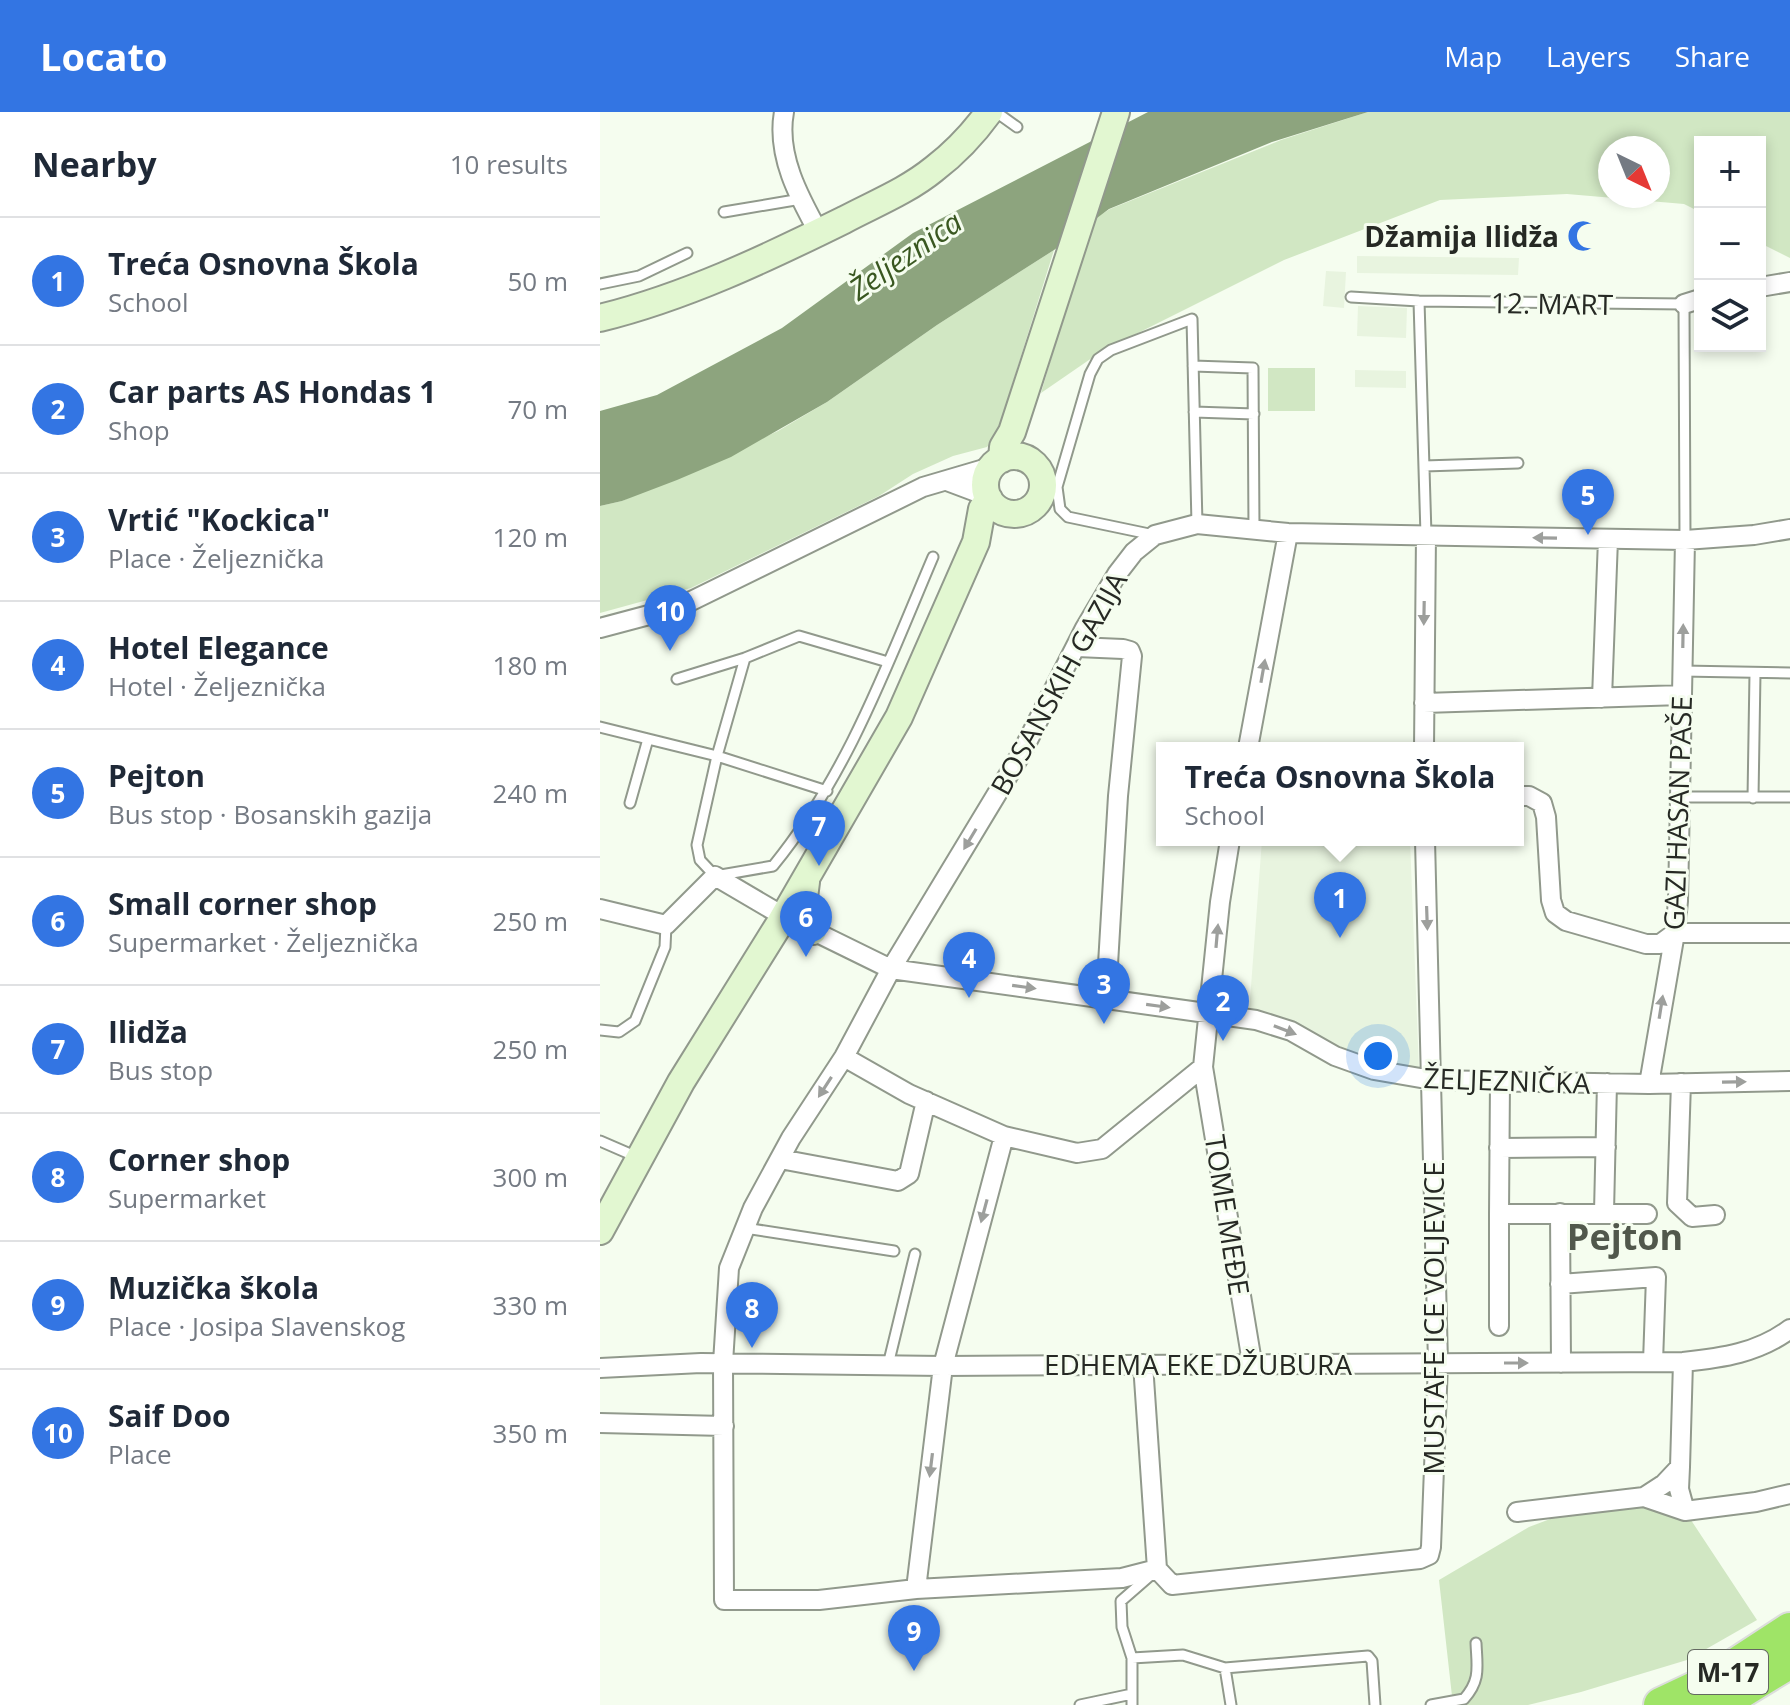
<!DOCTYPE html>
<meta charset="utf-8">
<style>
body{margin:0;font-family:"Open Sans",sans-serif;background:#f2f2f3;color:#1f2937}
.controls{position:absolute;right:24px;top:24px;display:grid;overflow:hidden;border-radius:0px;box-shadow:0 4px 12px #0003}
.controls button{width:72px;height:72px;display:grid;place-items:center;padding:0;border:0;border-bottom:2px solid #e0e1e3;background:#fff;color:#1f2937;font:40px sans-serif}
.compass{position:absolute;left:998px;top:24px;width:72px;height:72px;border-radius:50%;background:#fff;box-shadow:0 4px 12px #0003;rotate:137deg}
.you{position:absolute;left:778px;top:944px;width:28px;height:28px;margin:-20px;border:6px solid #fff;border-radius:50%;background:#1a73e8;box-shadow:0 0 0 12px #1a73e833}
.badge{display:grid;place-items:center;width:52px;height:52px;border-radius:50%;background:#3375e3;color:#fff;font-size:26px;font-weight:700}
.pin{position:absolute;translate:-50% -66px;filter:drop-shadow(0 2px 4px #0008)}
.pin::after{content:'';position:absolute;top:42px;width:28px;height:24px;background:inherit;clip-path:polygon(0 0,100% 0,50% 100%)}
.popup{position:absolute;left:556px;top:630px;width:368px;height:104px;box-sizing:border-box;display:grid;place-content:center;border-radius:0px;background:#fff;filter:drop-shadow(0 2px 6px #0005);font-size:26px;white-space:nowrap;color:#747a83}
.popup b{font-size:30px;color:#1f2937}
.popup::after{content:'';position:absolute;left:50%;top:100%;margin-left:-16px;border:16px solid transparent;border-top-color:#fff}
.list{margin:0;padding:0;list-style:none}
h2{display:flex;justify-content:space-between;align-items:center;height:104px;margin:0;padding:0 32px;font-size:34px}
h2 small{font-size:26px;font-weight:400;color:#747a83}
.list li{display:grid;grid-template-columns:52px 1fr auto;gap:24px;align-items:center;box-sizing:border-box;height:128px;padding:0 32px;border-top:2px solid #e0e1e3}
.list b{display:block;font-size:30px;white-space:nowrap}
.list p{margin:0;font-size:26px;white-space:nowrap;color:#747a83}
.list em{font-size:26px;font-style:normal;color:#747a83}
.icon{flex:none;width:44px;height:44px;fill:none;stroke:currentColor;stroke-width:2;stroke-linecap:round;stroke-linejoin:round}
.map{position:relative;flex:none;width:1190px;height:1593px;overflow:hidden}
header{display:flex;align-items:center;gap:48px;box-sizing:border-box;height:112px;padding:0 40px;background:#3375e3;color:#fff}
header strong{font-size:38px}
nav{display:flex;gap:44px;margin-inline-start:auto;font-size:28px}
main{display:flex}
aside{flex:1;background:#fff}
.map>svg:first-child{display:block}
.built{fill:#e8f4df}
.green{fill:#d1e7c3;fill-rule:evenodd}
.water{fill:#8da47e}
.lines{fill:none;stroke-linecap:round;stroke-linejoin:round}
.lane-casing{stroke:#91998c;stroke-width:13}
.street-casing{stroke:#91998c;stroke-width:22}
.secondary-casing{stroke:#91998c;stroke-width:30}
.highway-casing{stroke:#dcdddc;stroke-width:38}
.lane{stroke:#fff;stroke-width:9}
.street{stroke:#fff;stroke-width:18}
.secondary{stroke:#e2f7d1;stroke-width:26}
.highway{stroke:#9fe467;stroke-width:34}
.oneway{fill:#9d9f9c}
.labels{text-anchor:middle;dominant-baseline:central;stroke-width:6;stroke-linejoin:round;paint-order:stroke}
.shield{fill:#f5fdef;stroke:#646961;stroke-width:2}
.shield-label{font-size:26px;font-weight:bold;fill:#262924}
.poi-label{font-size:28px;font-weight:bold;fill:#262924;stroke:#f5fdef;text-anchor:end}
.street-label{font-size:28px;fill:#262924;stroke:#f5fdef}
.water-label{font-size:30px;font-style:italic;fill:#395720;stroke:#f5fdef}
.district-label{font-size:36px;font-weight:bold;fill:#51584c;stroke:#f5fdef}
</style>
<header>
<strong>Locato</strong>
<nav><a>Map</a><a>Layers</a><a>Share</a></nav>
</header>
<main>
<aside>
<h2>Nearby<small>10 results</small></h2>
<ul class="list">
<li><span class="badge">1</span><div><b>Treća Osnovna Škola</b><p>School</p></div><em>50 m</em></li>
<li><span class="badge">2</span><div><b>Car parts AS Hondas 1</b><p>Shop</p></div><em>70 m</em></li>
<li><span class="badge">3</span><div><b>Vrtić &quot;Kockica&quot;</b><p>Place · Željeznička</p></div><em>120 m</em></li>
<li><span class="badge">4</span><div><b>Hotel Elegance</b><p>Hotel · Željeznička</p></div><em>180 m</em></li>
<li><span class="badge">5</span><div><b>Pejton</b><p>Bus stop · Bosanskih gazija</p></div><em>240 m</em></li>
<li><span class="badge">6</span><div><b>Small corner shop</b><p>Supermarket · Željeznička</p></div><em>250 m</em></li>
<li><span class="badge">7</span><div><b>Ilidža</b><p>Bus stop</p></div><em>250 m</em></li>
<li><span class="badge">8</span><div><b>Corner shop</b><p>Supermarket</p></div><em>300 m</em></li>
<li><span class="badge">9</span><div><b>Muzička škola</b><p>Place · Josipa Slavenskog</p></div><em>330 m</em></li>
<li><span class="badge">10</span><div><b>Saif Doo</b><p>Place</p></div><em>350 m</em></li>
</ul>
</aside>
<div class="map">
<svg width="1190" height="1593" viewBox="0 0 1190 1593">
<rect width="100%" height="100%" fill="#f5fdef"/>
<!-- built -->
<path class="built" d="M 757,144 L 919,146 L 918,163 L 757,161 Z
M 726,159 L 746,160 L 744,196 L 723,194 Z
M 758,194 L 807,196 L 806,226 L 757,224 Z
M 755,258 L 806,259 L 806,276 L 755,275 Z
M 662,728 L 810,728 L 819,958 L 765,952 L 649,901 Z"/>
<!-- green -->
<path class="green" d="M 768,0 L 1190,0 L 1190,146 L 1160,131 L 1160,30 L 1100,30 L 1100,100 L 1084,92 L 967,82 L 840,88 L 684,148 L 502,239 L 441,281 L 492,108 L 510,97 L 681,28 ZM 1010,36 L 1058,36 L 1058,84 L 1010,84 Z
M 454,138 L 399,315 L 394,327 L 387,335 L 353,344 L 313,362 L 279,384 L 91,476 L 0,501 L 0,394 L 22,389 L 178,319 L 227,290 L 337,213 Z
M 668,256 L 715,256 L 715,299 L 668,299 Z
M 1011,1384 L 1087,1402 L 1157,1508 L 1087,1548 L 981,1580 L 928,1593 L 853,1593 L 839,1468 L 929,1415 Z"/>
<!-- water -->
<path class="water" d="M 548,0 L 768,0 L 672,30 L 509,97 L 454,138 L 337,213 L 227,290 L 131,345 L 77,368 L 22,389 L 0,394 L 0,299 L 57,283 L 182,216 L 313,121 Z"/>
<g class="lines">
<defs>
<path id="lane" d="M 396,0 L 417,15
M 124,100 L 201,87
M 0,172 L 39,164 L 87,141
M 751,185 L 819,189 L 1084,192 L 1085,428
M 819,189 L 826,423
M 593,254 L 653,256 L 654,417
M 594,300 L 654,302
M 824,354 L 918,351
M 554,423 L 468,405 L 460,397 L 457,375 L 490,262 L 498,247 L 511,238 L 592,207 L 597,412
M 145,546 L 117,644 L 97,733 L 100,748 L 115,764 L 173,754 C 248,662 287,553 333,445
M 1082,559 L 1190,561
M 77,567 L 145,546 L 199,524 L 288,550
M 0,615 L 117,644 L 227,679
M 1080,685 L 1190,685
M 1153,686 L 1155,561
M 30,691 L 48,627
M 0,918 L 19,920 L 35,909 L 65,835 L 66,813
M 0,1029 L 37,1045
M 145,1116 L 294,1139
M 288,1253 L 315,1142
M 552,1462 L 521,1489 L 522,1515 L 532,1546 L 583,1543 L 625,1556 L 768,1544 L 772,1549 L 775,1593
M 532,1546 L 532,1593
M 625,1556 L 631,1593
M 480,1593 L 532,1582
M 831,1593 L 864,1587 C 881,1568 877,1555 876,1531"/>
<path id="street" d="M 184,0 C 176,43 199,85 219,121
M 1160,175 L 1190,170
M 1084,192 L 1100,187
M 347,369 L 387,384
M 0,516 L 79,495 L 323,375 L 391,355
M 477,535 L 523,537 L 530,539 L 532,544 L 518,684 L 506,886
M 1002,586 L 1008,427
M 824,591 L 1082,583
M 648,636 L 688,421
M 824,636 L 826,423
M 918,684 L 929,684 L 942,691 L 946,705 L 951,788 L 955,801 L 966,809 L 1046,832 L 1060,832 L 1075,821 L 1190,821
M 630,728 L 620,790 L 603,955 L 652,1250
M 0,797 L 66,813 L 115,764 L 183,804 L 291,857 L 656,908 L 691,919 L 735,944 L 774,958 L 832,968 L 1049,972 L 1190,969
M 244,945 L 309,982 L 404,1024 L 477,1041 L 502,1037 L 603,955
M 1081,971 L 1077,1091 L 1092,1105 L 1115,1103
M 1049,972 L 1075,821 L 1078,789 L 1085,428
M 899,1036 L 1006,1035
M 180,1047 L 298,1069 L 309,1062 L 326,989
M 1004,1100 L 1007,971
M 960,1101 L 961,1251
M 899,1102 L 900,968
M 960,1172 L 1056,1165 L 1053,1250
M 899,1214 L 899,1102 L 1047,1102
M 543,1252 L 557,1457 L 572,1473 L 820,1447 L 829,1443 L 831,1435 L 838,1251 L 825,728
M 0,1256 L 101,1251 L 343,1254 L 1083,1250 C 1122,1246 1158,1241 1190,1217
M 0,1311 L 124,1314
M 1080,1355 L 1079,1377 L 1085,1399
M 1044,1385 L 1085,1399 L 1156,1390 L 1190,1382
M 917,1400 L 1044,1385 L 1064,1372 L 1080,1355 L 1083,1250
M 557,1457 L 522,1466 L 316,1477 L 219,1488 L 124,1488 L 123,1251 L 129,1156 L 153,1096 L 191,1026 L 244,945 L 291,857 L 421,642 L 485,516 L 517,462 L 534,440 L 555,423 L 597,412 L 688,421 L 1085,428 L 1154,423 L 1190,417
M 316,1477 L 343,1254 L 404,1024"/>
<path id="secondary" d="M 0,206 C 85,185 165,147 244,108 C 274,92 307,79 334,57 C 355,41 373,22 389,0
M385 373a29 29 0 1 1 58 0a29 29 0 1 1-58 0Z
M 402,347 L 403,335 L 412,320 L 516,0
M 206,770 L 203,793 L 213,819
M 0,1119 L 81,970 L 180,811 L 299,605 L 376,430 L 382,397 L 389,387"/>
<path id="highway" d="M 1061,1593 L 1112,1569 L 1190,1518
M 1118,1593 L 1190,1549"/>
</defs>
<!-- lane casing -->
<use href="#lane" class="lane-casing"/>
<!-- street casing -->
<use href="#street" class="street-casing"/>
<!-- secondary casing -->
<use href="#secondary" class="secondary-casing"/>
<!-- highway casing -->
<use href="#highway" class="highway-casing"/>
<!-- lane -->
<use href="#lane" class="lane"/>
<!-- street -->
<use href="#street" class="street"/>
<!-- secondary -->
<use href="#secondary" class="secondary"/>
<!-- highway -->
<use href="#highway" class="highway"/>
</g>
<!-- one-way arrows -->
<defs><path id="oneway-solid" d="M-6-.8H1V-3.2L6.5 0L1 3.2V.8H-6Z" transform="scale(2)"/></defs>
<g class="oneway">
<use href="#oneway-solid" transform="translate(945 426) rotate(-179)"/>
<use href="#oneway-solid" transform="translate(824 501) rotate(91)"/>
<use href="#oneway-solid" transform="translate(1083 524) rotate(-89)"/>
<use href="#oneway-solid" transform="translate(663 559) rotate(-80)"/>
<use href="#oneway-solid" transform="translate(370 727) rotate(121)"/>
<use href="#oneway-solid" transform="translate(827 806) rotate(88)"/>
<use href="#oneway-solid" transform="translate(617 824) rotate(-85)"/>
<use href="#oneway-solid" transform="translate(424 875) rotate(8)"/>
<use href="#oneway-solid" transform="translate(558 894) rotate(8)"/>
<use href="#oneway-solid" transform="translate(1061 895) rotate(-81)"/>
<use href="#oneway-solid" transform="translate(685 918) rotate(21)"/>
<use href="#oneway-solid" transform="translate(1134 970) rotate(-1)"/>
<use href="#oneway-solid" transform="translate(225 975) rotate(123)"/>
<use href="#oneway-solid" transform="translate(384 1099) rotate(105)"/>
<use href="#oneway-solid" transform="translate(916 1251)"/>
<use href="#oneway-solid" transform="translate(331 1353) rotate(97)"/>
</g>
<!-- icons -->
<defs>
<symbol id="mosque-bare" viewBox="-9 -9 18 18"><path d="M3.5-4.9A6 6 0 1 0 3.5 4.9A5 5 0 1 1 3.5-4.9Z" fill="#3375e3" stroke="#f5fdef" stroke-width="2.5" paint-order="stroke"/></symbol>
</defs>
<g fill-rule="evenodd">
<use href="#mosque-bare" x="961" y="102" width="44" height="44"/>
</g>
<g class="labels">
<!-- shield labels -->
<rect class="shield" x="1088" y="1538" width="80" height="44" rx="6"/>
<g class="shield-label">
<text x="1128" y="1560">M-17</text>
</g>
<!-- poi labels -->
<g class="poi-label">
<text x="959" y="124">Džamija Ilidža</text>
</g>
<!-- street labels -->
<g class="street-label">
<text transform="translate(952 191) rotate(1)">12. MART</text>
<text transform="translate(458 571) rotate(-61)">BOSANSKIH GAZIJA</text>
<text transform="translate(1077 701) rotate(-88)">GAZI HASAN PAŠE</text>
<text transform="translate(907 968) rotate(2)">ŽELJEZNIČKA</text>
<text transform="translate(628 1103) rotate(81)">TOME MEĐE</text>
<text transform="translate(833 1206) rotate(-90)">MUSTAFE ICE VOLJEVICE</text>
<text x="598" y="1252">EDHEMA EKE DŽUBURA</text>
</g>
<!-- water labels -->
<g class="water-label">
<text transform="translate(305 143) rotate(-35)">Željeznica</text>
</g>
<!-- district labels -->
<g class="district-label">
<text x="1025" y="1124">Pejton</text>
</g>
</g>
</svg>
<div class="controls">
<button>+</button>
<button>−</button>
<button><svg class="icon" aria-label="layers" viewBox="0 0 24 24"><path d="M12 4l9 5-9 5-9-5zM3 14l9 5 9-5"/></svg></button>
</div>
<svg class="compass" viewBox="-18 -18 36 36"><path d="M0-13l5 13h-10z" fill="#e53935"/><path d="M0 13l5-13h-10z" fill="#747a83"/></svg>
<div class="you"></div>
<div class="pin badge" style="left:740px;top:826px">1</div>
<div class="popup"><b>Treća Osnovna Škola</b>School</div>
<div class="pin badge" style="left:623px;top:929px">2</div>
<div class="pin badge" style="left:504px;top:912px">3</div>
<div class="pin badge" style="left:369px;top:886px">4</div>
<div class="pin badge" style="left:988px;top:423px">5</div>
<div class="pin badge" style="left:206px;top:845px">6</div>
<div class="pin badge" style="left:219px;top:754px">7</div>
<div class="pin badge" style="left:152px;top:1236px">8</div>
<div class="pin badge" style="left:314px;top:1559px">9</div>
<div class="pin badge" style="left:70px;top:539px">10</div>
</div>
</main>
